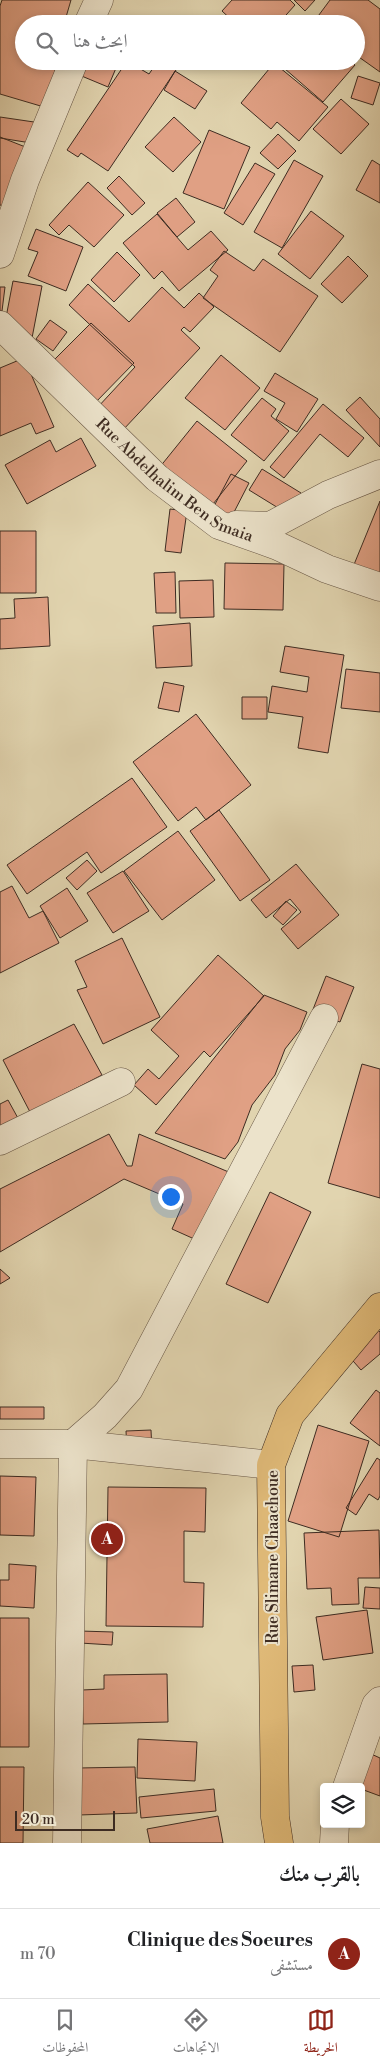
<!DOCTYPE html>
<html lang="ar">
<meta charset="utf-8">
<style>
body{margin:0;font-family:"Libre Bodoni",Amiri,serif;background:#f2f2f2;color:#202124;direction:rtl}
.controls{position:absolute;right:15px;bottom:15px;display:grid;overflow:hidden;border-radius:5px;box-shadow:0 2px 8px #0003}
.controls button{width:45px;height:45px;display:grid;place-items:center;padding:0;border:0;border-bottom:1px solid #e0e0e0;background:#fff;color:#202124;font:25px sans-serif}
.scale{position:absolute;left:15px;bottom:12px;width:100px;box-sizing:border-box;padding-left:5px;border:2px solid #3e2c22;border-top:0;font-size:14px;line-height:18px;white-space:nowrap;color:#3e2c22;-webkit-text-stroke:4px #ece3cb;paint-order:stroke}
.you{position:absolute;left:170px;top:1196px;width:18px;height:18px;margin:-12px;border:4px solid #fff;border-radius:50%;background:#1a73e8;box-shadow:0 0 0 8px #1a73e833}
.badge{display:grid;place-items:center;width:32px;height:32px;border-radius:50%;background:#8f2418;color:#fff;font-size:16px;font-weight:700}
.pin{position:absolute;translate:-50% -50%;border:2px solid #fff;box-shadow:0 1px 5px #0006}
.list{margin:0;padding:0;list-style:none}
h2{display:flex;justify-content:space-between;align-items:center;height:65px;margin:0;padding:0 20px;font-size:21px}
h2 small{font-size:16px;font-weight:400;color:#757577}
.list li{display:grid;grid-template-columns:32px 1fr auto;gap:15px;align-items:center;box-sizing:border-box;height:90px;padding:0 20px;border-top:1px solid #e0e0e0}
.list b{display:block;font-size:19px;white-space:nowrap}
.list p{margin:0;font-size:16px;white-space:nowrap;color:#757577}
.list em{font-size:16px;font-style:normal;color:#757577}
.icon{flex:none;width:28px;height:28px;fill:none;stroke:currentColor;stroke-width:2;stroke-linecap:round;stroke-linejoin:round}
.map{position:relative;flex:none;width:380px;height:1843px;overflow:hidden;direction:ltr}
.search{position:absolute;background:#fff;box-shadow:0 2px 8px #0003;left:15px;right:15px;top:15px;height:55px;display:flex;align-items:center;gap:12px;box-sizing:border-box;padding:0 18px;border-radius:28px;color:#757577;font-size:19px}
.sheet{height:155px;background:#fff}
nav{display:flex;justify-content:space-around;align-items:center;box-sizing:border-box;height:70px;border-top:1px solid #e0e0e0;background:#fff;font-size:14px;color:#757577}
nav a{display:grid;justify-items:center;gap:2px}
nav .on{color:#8f2418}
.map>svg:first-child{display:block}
.building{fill:#e0a084;stroke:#3e2c22}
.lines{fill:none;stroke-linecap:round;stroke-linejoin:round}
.minor-casing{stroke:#675645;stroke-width:29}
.major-casing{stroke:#3e2c22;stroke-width:29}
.minor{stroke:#ece3cb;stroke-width:28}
.major{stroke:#e0ba78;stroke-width:28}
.labels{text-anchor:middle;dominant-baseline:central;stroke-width:4;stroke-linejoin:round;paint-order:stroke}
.street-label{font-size:16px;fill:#3e2c22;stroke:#ece3cb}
</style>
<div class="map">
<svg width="380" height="1843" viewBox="0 0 380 1843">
<rect width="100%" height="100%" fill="#e1d4af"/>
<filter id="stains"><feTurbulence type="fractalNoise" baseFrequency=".004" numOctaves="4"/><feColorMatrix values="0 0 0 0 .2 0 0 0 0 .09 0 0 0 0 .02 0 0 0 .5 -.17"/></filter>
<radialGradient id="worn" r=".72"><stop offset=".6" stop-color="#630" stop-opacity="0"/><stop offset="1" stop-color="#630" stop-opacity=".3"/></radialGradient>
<!-- building -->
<path class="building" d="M 2,0 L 71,0 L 64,24 L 24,24 L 24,61 L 58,61 L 44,107 L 0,94 L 0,6 Z
M 232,0 L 290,0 L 295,5 L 278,24 L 236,24 L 222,11 Z
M 294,0 L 315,0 L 305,11 Z
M 330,0 L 368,0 L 380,9 L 380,72 L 356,55 L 356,24 L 313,23 Z
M 76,61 L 119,61 L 108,87 L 72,72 Z
M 127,61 L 149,74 L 158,61 L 163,61 L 176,70 L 108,171 L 81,153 L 78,157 L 67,150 Z
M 351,61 L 355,65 L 323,102 L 277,62 Z
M 274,63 L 328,107 L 299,141 L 277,122 L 271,129 L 241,103 Z
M 175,71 L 207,91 L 195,109 L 164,90 Z
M 358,76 L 380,83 L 373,105 L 351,98 Z
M 341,99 L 369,124 L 341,154 L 313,129 Z
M 0,117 L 34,122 L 31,143 L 0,138 Z
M 174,117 L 201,142 L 173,172 L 145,147 Z
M 209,130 L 250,147 L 224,209 L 183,193 Z
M 278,134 L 296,151 L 278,169 L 260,153 Z
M 0,137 L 28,148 L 6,207 L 0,205 Z
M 294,160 L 323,176 L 282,248 L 254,232 Z
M 372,160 L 380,165 L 380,203 L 356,190 Z
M 255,163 L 275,174 L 243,225 L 224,213 Z
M 119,176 L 145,203 L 132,215 L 107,188 Z
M 88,182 L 124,215 L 94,247 L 69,225 L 59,235 L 49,225 Z
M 176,198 L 195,222 L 177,237 L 157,213 Z
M 311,211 L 344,236 L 310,279 L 278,254 Z
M 157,214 L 188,250 L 211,231 L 228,250 L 179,291 L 162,271 L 154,279 L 123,243 Z
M 36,229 L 83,247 L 66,291 L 28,276 L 38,252 L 28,249 Z
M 224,251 L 254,271 L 263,259 L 318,296 L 280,352 L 203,298 L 218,276 L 210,270 Z
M 117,252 L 140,275 L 114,302 L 91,280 Z
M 348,256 L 368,276 L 342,303 L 321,284 Z
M 13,281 L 42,286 L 32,338 L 3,333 Z
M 88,284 L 129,322 L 162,287 L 184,308 L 199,293 L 214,307 L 190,332 L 184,327 L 181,330 L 200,348 L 122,431 L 97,408 L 135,367 L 69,305 Z
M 0,287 L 5,287 L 2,311 L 0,311 Z
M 50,320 L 67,332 L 53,351 L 36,339 Z
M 91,323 L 134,363 L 93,405 L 50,364 Z
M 221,355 L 260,388 L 225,430 L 185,398 Z
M 24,358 L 54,427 L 36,434 L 31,423 L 0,436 L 0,368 Z
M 275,373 L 318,399 L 297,432 L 276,419 L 285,403 L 264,391 Z
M 360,397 L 380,419 L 380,447 L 346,410 Z
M 262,398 L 276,409 L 271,416 L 289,431 L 264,461 L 231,435 Z
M 323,404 L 364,438 L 348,457 L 320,434 L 284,478 L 270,467 Z
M 197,421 L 247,461 L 206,513 L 155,473 Z
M 81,438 L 96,466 L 27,504 L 5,465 L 50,440 L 56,452 Z
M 262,469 L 301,493 L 288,514 L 249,490 Z
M 231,474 L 249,483 L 231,518 L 213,508 Z
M 380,501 L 380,579 L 353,567 Z
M 170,509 L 187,511 L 181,553 L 165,551 Z
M 0,531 L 36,531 L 36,593 L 0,593 Z
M 225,563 L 284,564 L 283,610 L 224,609 Z
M 175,572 L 176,613 L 156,613 L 154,573 Z
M 213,580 L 214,617 L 180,618 L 179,581 Z
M 48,597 L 50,646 L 0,649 L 0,619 L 15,618 L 14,599 Z
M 190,623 L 192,666 L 156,668 L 153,626 Z
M 285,646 L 344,655 L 328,753 L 298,748 L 303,717 L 268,712 L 272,686 L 307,692 L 309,677 L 280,672 Z
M 346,669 L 380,673 L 380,712 L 341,708 Z
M 164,682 L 184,686 L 179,712 L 158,708 Z
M 242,697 L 267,697 L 267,719 L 242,719 Z
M 196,714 L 251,785 L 206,820 L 196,807 L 178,821 L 133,762 Z
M 132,778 L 167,827 L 101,873 L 87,852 L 27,894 L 7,865 Z
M 219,810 L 270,880 L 240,901 L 190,831 Z
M 178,831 L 215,880 L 162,920 L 124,871 Z
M 87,860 L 97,871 L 77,890 L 66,878 Z
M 296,864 L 339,915 L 298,949 L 281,929 L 301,912 L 290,899 L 266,918 L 251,900 Z
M 123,871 L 149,911 L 113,933 L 87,893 Z
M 12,886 L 29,918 L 43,911 L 59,943 L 0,973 L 0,892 Z
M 67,888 L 88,921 L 60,938 L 40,906 Z
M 286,901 L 297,910 L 283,925 L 273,916 Z
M 122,938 L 160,1017 L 103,1044 L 77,990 L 87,987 L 75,961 Z
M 218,955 L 264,996 L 210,1057 L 204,1051 L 156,1105 L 134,1085 L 148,1069 L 159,1079 L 179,1056 L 151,1030 Z
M 326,976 L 354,987 L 340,1022 L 312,1012 Z
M 264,995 L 307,1012 L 300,1030 L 285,1049 L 275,1075 L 252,1105 L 238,1142 L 225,1159 L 155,1133 Z
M 74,1024 L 102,1075 L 30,1112 L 3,1060 Z
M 362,1064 L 380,1069 L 380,1198 L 328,1183 Z
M 8,1100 L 19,1120 L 0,1130 L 0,1104 Z
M 109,1134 L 127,1166 L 132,1166 L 139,1134 L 231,1173 L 201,1242 L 172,1229 L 183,1204 L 124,1179 L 0,1252 L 0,1189 Z
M 270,1192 L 311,1212 L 268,1303 L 226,1284 Z
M 0,1269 L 10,1278 L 0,1284 Z
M 376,1328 L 380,1332 L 380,1354 L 361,1370 L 346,1353 Z
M 376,1390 L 380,1393 L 380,1446 L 350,1423 Z
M 0,1407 L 44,1407 L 44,1419 L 0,1419 Z
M 318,1425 L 369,1441 L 339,1537 L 288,1521 Z
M 151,1430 L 152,1451 L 127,1452 L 126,1431 Z
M 377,1458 L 380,1460 L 380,1496 L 378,1500 L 369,1494 L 356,1515 L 346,1508 Z
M 0,1476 L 36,1477 L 34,1536 L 0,1535 Z
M 108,1487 L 206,1488 L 205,1532 L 184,1531 L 184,1582 L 204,1583 L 203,1627 L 106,1626 Z
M 379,1530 L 380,1578 L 358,1578 L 359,1604 L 332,1605 L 331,1588 L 307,1589 L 304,1533 Z
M 9,1564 L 36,1566 L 34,1608 L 0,1606 L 0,1580 L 9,1580 Z
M 365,1587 L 380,1588 L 380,1609 L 363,1608 Z
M 367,1610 L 373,1653 L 323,1660 L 316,1617 Z
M 0,1618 L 29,1618 L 29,1747 L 0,1747 Z
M 80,1631 L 113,1632 L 112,1645 L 80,1643 Z
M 313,1665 L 315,1690 L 294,1692 L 292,1666 Z
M 167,1674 L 168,1722 L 83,1724 L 82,1690 L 104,1689 L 104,1675 Z
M 138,1739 L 197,1742 L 195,1781 L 137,1778 Z
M 369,1753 L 380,1758 L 380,1796 L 361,1789 Z
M 0,1767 L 24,1767 L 23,1843 L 0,1843 Z
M 135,1767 L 137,1813 L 79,1815 L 78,1768 Z
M 214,1789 L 216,1811 L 141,1818 L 139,1797 Z
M 218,1816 L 223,1843 L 150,1843 L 147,1829 Z"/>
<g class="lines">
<defs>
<g id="minor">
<path d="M 88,24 L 99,0"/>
<path d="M 0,254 L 25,180 L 74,61"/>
<path id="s1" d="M 0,325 L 157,478 L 219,525 L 278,546 L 327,569 L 380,587"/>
<path d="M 236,525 L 270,526 L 328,495 L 380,474"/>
<path d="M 0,1141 L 121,1082"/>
<path d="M 0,1444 L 73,1444 L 67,1843"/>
<path d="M 73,1444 L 105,1416 L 129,1389 L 324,1018"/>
<path d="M 73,1444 L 271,1465"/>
<path d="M 347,1787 L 376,1705 L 380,1701"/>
<path d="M 334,1843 L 335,1824"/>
</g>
<path id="major" d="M 279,1843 L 275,1817 L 271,1465 L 290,1415 L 380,1307"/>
</defs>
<!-- minor casing -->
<use href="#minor" class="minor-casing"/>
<!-- major casing -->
<use href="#major" class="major-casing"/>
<!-- minor -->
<use href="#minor" class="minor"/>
<!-- major -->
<use href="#major" class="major"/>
</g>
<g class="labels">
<!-- street labels -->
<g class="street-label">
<text stroke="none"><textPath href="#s1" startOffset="235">Rue Abdelhalim Ben Smaia</textPath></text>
<text transform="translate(273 1557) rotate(-90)">Rue Slimane Chaachoue</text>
</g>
</g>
<rect width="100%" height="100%" filter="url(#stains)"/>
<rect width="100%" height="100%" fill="url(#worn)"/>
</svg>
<div class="controls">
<button><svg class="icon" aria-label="layers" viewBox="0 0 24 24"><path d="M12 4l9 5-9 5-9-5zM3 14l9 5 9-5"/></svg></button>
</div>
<div class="scale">20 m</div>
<div class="you"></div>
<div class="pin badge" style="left:107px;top:1539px">A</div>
<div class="search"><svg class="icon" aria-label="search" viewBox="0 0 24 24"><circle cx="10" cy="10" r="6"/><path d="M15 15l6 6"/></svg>ابحث هنا</div>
</div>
<section class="sheet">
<h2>بالقرب منك<small></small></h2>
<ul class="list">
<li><span class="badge">A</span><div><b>Clinique des Soeures</b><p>مستشفى</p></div><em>70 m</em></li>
</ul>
</section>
<nav>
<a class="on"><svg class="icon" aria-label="map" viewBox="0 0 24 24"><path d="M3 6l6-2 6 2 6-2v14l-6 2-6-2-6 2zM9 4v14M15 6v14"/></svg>الخريطة</a>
<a><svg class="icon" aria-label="directions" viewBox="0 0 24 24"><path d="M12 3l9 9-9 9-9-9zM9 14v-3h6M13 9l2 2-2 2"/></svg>الاتجاهات</a>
<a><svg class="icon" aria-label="saved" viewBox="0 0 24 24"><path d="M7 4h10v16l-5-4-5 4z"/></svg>المحفوظات</a>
</nav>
